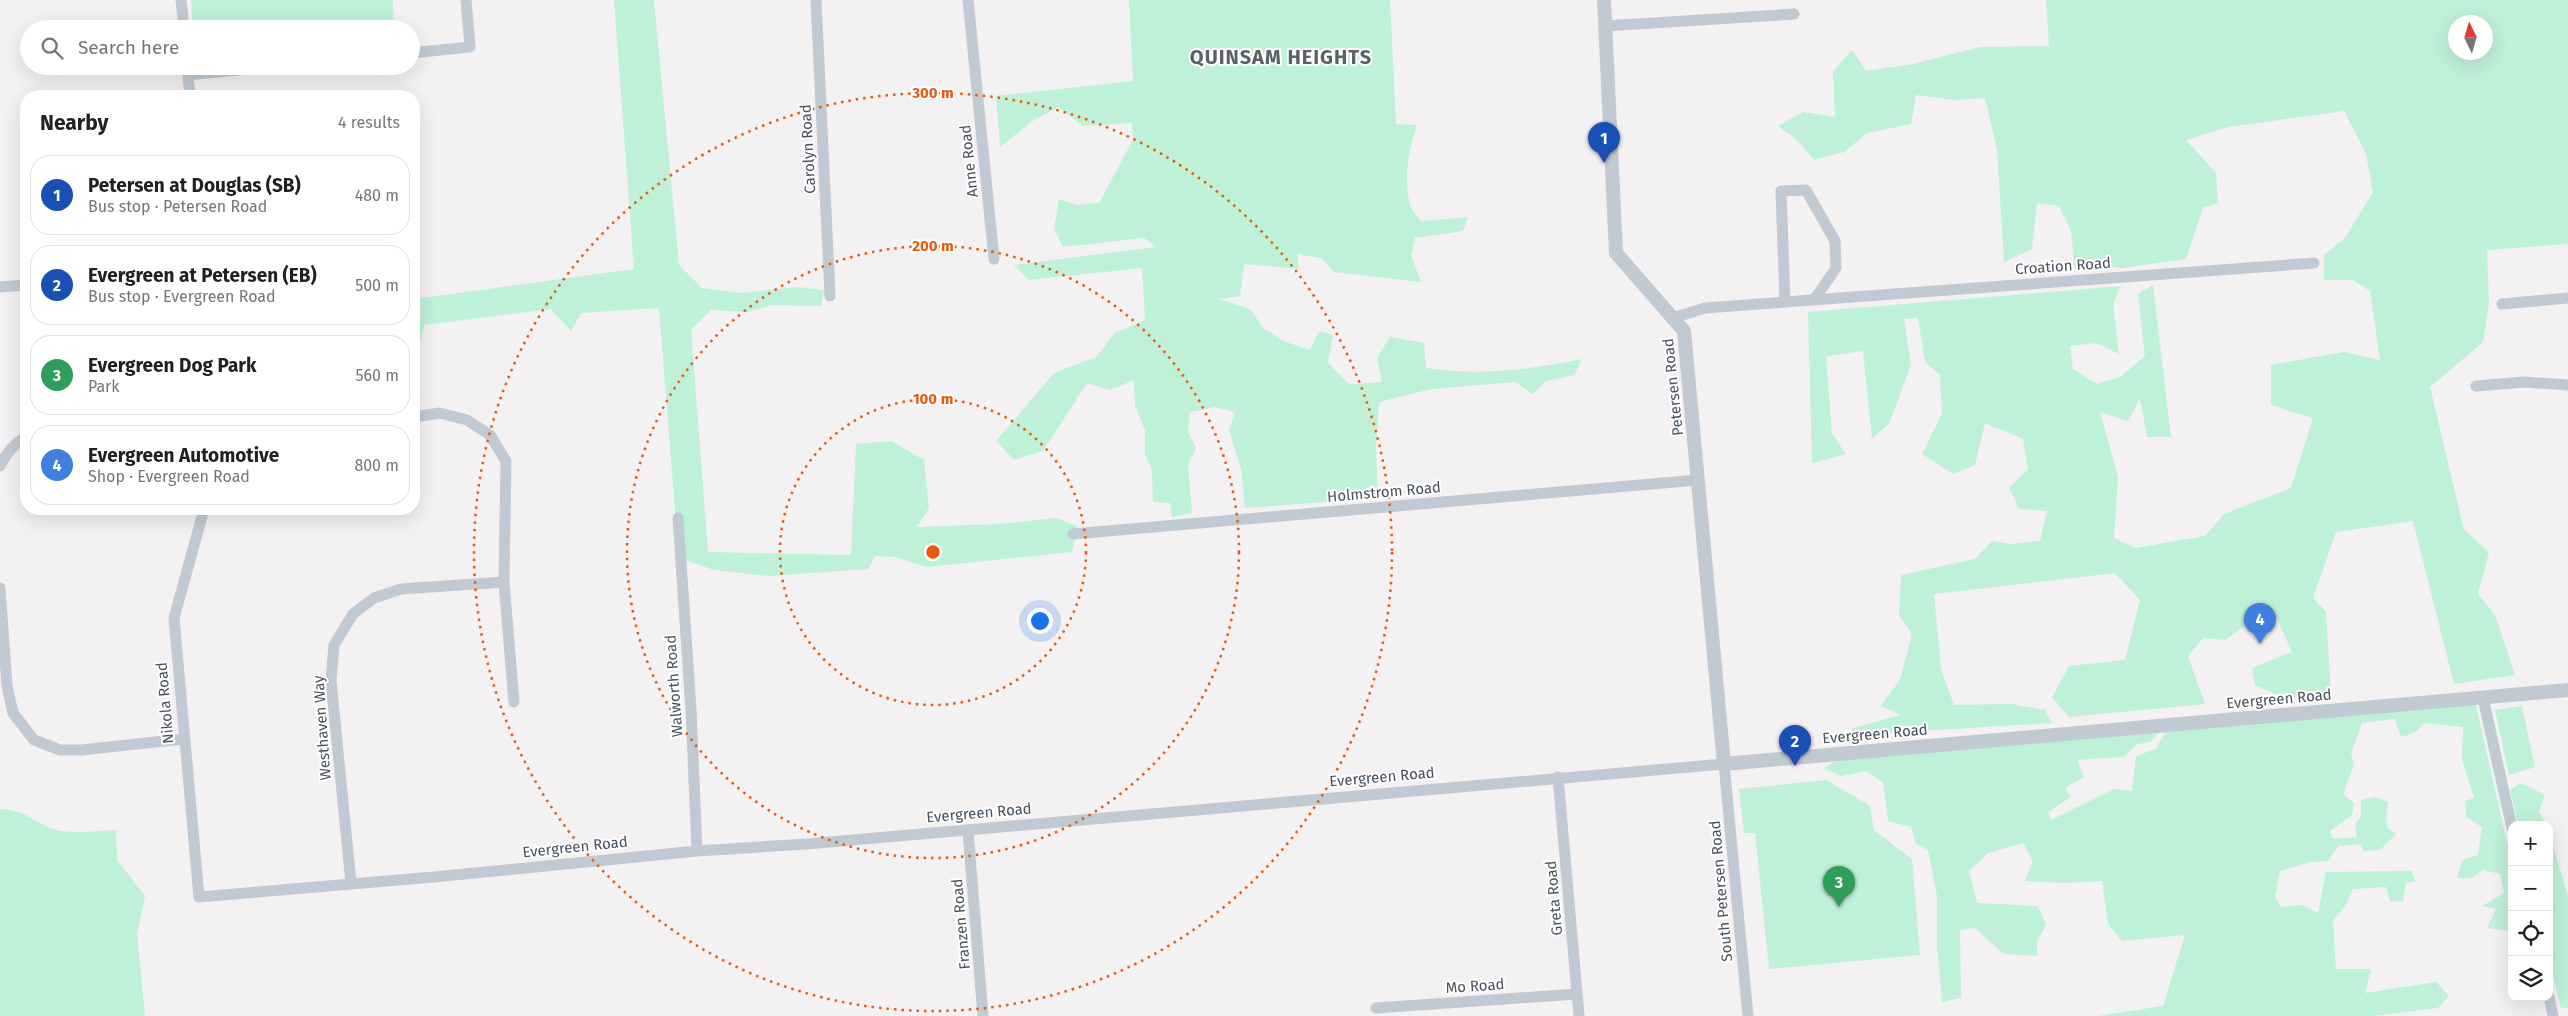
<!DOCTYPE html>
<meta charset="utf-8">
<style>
body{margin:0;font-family:"Fira Sans",sans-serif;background:#f2f2f2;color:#202124}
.controls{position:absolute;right:15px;bottom:15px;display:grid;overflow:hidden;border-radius:10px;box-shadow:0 5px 20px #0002}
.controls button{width:45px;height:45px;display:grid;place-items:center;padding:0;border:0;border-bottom:1px solid #e0e0e0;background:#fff;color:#202124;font:25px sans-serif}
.compass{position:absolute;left:2448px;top:15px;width:45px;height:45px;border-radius:50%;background:#fff;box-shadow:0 5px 20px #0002;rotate:355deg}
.you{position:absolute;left:1039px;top:620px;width:18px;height:18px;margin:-12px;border:4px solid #fff;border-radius:50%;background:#1a73e8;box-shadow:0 0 0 8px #1a73e833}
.badge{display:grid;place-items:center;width:32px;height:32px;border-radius:50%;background:#2563eb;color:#fff;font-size:16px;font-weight:700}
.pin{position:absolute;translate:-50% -41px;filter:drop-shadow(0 1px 2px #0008)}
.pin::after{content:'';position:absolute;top:26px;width:18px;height:15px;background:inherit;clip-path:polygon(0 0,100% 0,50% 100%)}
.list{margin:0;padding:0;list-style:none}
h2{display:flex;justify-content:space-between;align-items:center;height:65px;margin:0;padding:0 20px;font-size:21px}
h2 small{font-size:16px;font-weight:400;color:#757577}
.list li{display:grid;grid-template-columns:32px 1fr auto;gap:15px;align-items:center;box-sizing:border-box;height:80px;margin:0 10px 10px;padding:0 10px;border:1px solid #e0e0e0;border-radius:20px}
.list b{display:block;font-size:19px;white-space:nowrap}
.list p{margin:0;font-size:16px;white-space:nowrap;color:#757577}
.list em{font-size:16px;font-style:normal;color:#757577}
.icon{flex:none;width:28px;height:28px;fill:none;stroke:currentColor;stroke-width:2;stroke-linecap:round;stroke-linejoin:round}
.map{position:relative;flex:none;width:2568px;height:1016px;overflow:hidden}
.search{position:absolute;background:#fff;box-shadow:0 5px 20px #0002;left:20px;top:20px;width:400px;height:55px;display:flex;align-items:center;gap:12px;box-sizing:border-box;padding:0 18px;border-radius:28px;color:#757577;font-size:19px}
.panel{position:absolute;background:#fff;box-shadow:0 5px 20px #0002;left:20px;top:90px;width:400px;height:425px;border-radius:20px}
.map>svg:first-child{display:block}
.green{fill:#bff0d8;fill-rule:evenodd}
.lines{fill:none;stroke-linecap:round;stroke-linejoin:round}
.minor{stroke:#c1c9d2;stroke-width:11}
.tertiary{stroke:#c1c9d2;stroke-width:14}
.ring{fill:none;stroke:#e8590c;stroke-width:2.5;stroke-dasharray:2.5 5}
.labels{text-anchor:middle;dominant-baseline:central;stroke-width:4;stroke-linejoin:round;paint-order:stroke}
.street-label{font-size:15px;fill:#48515f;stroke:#fff}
.district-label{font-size:20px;font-weight:bold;letter-spacing:1px;fill:#5d6066;stroke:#fff}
.centre{fill:#e8590c;stroke:#fff;stroke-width:2.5}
.ring-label{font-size:15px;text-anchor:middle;font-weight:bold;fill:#e8590c;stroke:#fff;stroke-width:4;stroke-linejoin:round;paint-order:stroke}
</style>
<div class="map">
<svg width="2568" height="1016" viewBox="0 0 2568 1016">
<rect width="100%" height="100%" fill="#f3f1f1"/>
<!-- green -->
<path class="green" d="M 191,0 L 393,0 L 394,29 L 193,29 Z
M 614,0 L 654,0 L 679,265 L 702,288 L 742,293 L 798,287 L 824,290 L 821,306 L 772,305 L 747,312 L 711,310 L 691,330 L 708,552 L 851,555 L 856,444 L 891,441 L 924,460 L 929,508 L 917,527 L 1001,524 L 1056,518 L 1077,526 L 1072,552 L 927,567 L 895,557 L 875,556 L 868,569 L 769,576 L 714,570 L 685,560 L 676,523 L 659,308 L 581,313 L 571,331 L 551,309 L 424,325 L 421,339 L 414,339 L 414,299 L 634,269 Z
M 1129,0 L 1390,0 L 1396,124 L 1417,125 C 1409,148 1403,179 1410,204 C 1411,210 1417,216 1421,221 L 1468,217 L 1463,231 L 1415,238 L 1411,255 L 1421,282 L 1334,272 L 1321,258 L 1297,254 L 1299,269 L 1244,264 L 1240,296 L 1219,299 L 1250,309 L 1264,329 L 1286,342 L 1310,350 L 1319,331 L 1333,335 L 1328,363 L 1349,384 L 1382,382 L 1377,358 L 1390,337 L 1424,343 L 1426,368 C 1478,376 1530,370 1582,359 L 1574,375 L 1546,381 L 1532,394 L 1515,382 L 1431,389 L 1379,402 L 1376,446 L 1378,498 L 1245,508 L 1241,469 L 1229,430 L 1235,412 L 1215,407 L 1190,412 L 1188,432 L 1196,448 L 1188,465 L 1192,513 L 1172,517 L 1170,503 L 1153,502 L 1152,471 L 1145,454 L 1145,430 L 1135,406 L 1134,380 L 1110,390 L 1087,383 L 1043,451 L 1014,460 L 996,441 L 1054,373 L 1096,357 L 1115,333 L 1145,320 L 1142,268 L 1029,280 L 1014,265 L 1156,247 L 1144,238 L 1063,247 L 1054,229 L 1059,199 L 1077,205 L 1099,203 L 1133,140 L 1132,123 L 1083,126 L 1058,107 L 1031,122 L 1000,147 L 996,96 L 1133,81 Z
M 2046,0 L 2568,0 L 2568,244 L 2487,250 L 2489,304 L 2483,342 L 2430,387 L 2464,530 L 2489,552 L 2478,594 L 2495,615 L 2515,675 L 2454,684 L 2413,521 L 2336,532 L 2313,598 L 2326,612 L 2331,695 L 2285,699 L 2255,685 L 2252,668 L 2292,652 L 2272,607 L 2225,640 L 2203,638 L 2188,656 L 2205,704 L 2069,717 L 2052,697 L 2069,666 L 2125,660 L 2140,600 L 2115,573 L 1934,594 L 1941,669 L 1954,705 L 2011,704 L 2045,710 L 2052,723 L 1856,735 L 1851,729 L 1900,715 L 1881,706 L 1900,680 L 1912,634 L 1899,615 L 1901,575 L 1975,559 L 1992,541 L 2011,544 L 2040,541 L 2047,511 L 2019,509 L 2009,488 L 2028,469 L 2023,439 L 1985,423 L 1975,465 L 1953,474 L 1922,454 L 1942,413 L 1940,375 L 1925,362 L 1918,318 L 1904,319 L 1911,365 L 1889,424 L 1872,438 L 1863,351 L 1826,356 L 1832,434 L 1846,454 L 1812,463 L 1808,312 L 2121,286 L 2113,304 L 2119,354 L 2097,343 L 2070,346 L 2073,369 L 2097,384 L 2120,377 L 2145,356 L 2138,294 L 2153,285 L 2171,437 L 2147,437 L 2140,398 L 2128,421 L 2100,412 L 2118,477 L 2114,538 L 2136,548 L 2205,536 L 2224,514 L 2291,488 L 2313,418 L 2271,405 L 2271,365 L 2344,352 L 2380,360 L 2370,291 L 2353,280 L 2324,280 L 2324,255 L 2345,238 L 2373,192 L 2366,154 L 2344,111 L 2228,127 L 2186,140 L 2216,173 L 2218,203 L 2203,208 L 2186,259 L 2122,268 L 2090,264 L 2075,269 L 2071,231 L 2059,206 L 2037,203 L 2032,249 L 2004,262 L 1997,149 L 1985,98 L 1955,100 L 1916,95 L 1911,124 L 1867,133 L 1844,152 L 1814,160 L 1796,139 L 1778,126 L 1803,112 L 1835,117 L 1833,72 L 1852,50 L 1866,71 L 1913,64 L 1980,47 L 2049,46 ZM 2456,22 L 2486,22 L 2486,52 L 2456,52 Z
M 2475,702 L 2512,864 L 2512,934 L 2510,931 L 2487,928 L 2496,909 L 2482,906 L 2504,893 L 2500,874 L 2483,870 L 2472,878 L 2457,878 L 2462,860 L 2478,855 L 2482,827 L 2466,817 L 2465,801 L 2474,798 L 2462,759 L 2463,727 L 2424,723 L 2416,732 L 2401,737 L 2395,719 L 2362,723 L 2351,753 L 2354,766 L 2346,784 L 2344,795 L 2354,803 L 2352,815 L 2330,831 L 2332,839 L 2357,837 L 2355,825 L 2361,816 L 2361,800 L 2375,797 L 2388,802 L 2386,818 L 2388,828 L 2396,834 L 2380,850 L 2364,851 L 2360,844 L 2339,846 L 2328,861 L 2311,862 L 2280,871 L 2275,897 L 2281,907 L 2302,905 L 2318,913 L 2326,872 L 2411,871 L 2416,881 L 2406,883 L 2403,901 L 2390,902 L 2386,887 L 2353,889 L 2345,906 L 2333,921 L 2336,969 L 2371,969 L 2365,993 L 2436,982 L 2449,996 L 2438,1008 L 2373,1016 L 2098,1016 L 2163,1006 L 2185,935 L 2122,941 L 2108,924 L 2102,881 L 2065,883 L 2025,881 L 2033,861 L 2023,843 L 1988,853 L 1969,871 L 1977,903 L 2038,906 L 2046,925 L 2037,942 L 2037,956 L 2004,954 L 1975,928 L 1960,930 L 1961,998 L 1942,1002 L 1937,946 L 1937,896 L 1928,850 L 1916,844 L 1911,827 L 1888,821 L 1883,782 L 1866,771 L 1841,776 L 1824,768 L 1839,759 L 2158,733 L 2150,742 L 2138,744 L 2123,757 L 2077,760 L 2084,777 L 2065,788 L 2071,797 L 2048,812 L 2051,820 L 2114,789 L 2132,791 L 2136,756 L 2156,749 L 2166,731 Z
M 2522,706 L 2535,767 L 2509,775 L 2495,710 Z
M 1826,780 L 1870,806 L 1874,830 L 1912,859 L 1920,955 L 1769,969 L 1755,833 L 1744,833 L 1739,789 Z
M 2521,783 L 2545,795 L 2539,811 L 2546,825 L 2518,825 L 2510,790 Z
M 0,809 C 26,811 28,818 50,828 C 67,835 98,831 116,830 L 117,860 L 145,896 L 137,934 L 145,1016 L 0,1016 Z
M 2549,831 L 2568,896 L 2568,1008 L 2561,1008 L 2549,958 Z"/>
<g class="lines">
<!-- minor -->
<path class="minor" d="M 181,0 L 184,29
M 816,0 L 830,296
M 968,0 L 994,259
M 1605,26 L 1794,14
M 411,53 L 470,47 L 466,0
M 187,66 L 190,96
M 188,75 L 278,66
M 0,287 L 26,285
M 1785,302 L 1781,191 L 1806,190 L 1835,241 L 1836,268 L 1814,300
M 2502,304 L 2568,298
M 1673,318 L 1705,308 L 2314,263
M 2476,386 L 2525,382 L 2568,385
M 414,417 L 440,413 L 467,420 L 490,435 L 506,461 L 504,582 L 514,702
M 0,466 C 6,454 14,443 26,437
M 204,509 L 174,618 L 199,897 L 434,877 L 697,851 L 807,844 L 1724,764 L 1748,1016
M 678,518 L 691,709 L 697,851
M 1073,534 L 1698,480
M 0,588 L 7,686 L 13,713 L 34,740 L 60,750 L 81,750 L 183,739
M 2483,698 L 2512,828
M 1558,777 L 1579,1016
M 968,831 L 983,1016
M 351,883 L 331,681 L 334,645 L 353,614 L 374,598 L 401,589 L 504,582
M 2549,997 L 2553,1016
M 1376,1008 L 1577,994"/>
<!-- tertiary -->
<path class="tertiary" d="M 1604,0 L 1616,253 L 1684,331 L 1724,764 L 2568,690"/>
</g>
<!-- distance rings -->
<g class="ring">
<circle cx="933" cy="552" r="153"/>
<circle cx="933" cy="552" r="306"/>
<circle cx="933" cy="552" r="459"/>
</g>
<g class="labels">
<!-- street labels -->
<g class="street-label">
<text transform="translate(808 149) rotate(-93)">Carolyn Road</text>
<text transform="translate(969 161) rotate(-96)">Anne Road</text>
<text transform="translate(2063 266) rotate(-4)">Croation Road</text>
<text transform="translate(1673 387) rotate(-96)">Petersen Road</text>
<text transform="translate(1384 492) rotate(-5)">Holmstrom Road</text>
<text transform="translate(674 686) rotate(-94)">Walworth Road</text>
<text transform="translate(2279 699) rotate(-5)">Evergreen Road</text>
<text transform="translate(165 703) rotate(-95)">Nikola Road</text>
<text transform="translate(322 728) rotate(-94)">Westhaven Way</text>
<text transform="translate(1875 734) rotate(-5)">Evergreen Road</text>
<text transform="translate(1382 777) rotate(-5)">Evergreen Road</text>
<text transform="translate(979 813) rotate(-5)">Evergreen Road</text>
<text transform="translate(575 847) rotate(-6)">Evergreen Road</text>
<text transform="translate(1721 891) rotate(-95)">South Petersen Road</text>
<text transform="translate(1554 898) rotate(-95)">Greta Road</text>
<text transform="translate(961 924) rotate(-95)">Franzen Road</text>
<text transform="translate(1475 986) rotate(-4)">Mo Road</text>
</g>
<!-- district labels -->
<g class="district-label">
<text x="1281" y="57">QUINSAM HEIGHTS</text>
</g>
</g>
<circle cx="933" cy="552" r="8" class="centre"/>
<g class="ring-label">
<text x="933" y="98">300 m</text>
<text x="933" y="251">200 m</text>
<text x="933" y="404">100 m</text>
</g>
</svg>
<div class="controls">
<button>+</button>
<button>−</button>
<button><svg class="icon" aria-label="locate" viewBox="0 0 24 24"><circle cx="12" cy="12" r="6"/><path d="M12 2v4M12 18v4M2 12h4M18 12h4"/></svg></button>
<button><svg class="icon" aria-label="layers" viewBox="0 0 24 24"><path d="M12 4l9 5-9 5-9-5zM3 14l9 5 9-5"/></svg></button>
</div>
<svg class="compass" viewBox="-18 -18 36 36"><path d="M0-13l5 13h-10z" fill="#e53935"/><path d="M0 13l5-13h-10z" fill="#757577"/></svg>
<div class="you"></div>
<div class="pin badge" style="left:1604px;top:163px;background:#1a4fb4">1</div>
<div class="pin badge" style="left:1795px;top:766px;background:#1a4fb4">2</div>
<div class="pin badge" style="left:1839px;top:907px;background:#2e9e5b">3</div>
<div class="pin badge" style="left:2260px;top:644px;background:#3f7fe0">4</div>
<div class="search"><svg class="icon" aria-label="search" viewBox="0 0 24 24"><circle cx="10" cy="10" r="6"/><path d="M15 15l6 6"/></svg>Search here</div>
<section class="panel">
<h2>Nearby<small>4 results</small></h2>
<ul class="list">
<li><span class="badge" style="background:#1a4fb4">1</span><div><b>Petersen at Douglas (SB)</b><p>Bus stop · Petersen Road</p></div><em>480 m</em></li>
<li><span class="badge" style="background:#1a4fb4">2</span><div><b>Evergreen at Petersen (EB)</b><p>Bus stop · Evergreen Road</p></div><em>500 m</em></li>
<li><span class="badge" style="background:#2e9e5b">3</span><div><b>Evergreen Dog Park</b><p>Park</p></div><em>560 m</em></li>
<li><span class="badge" style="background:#3f7fe0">4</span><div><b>Evergreen Automotive</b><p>Shop · Evergreen Road</p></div><em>800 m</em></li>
</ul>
</section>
</div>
